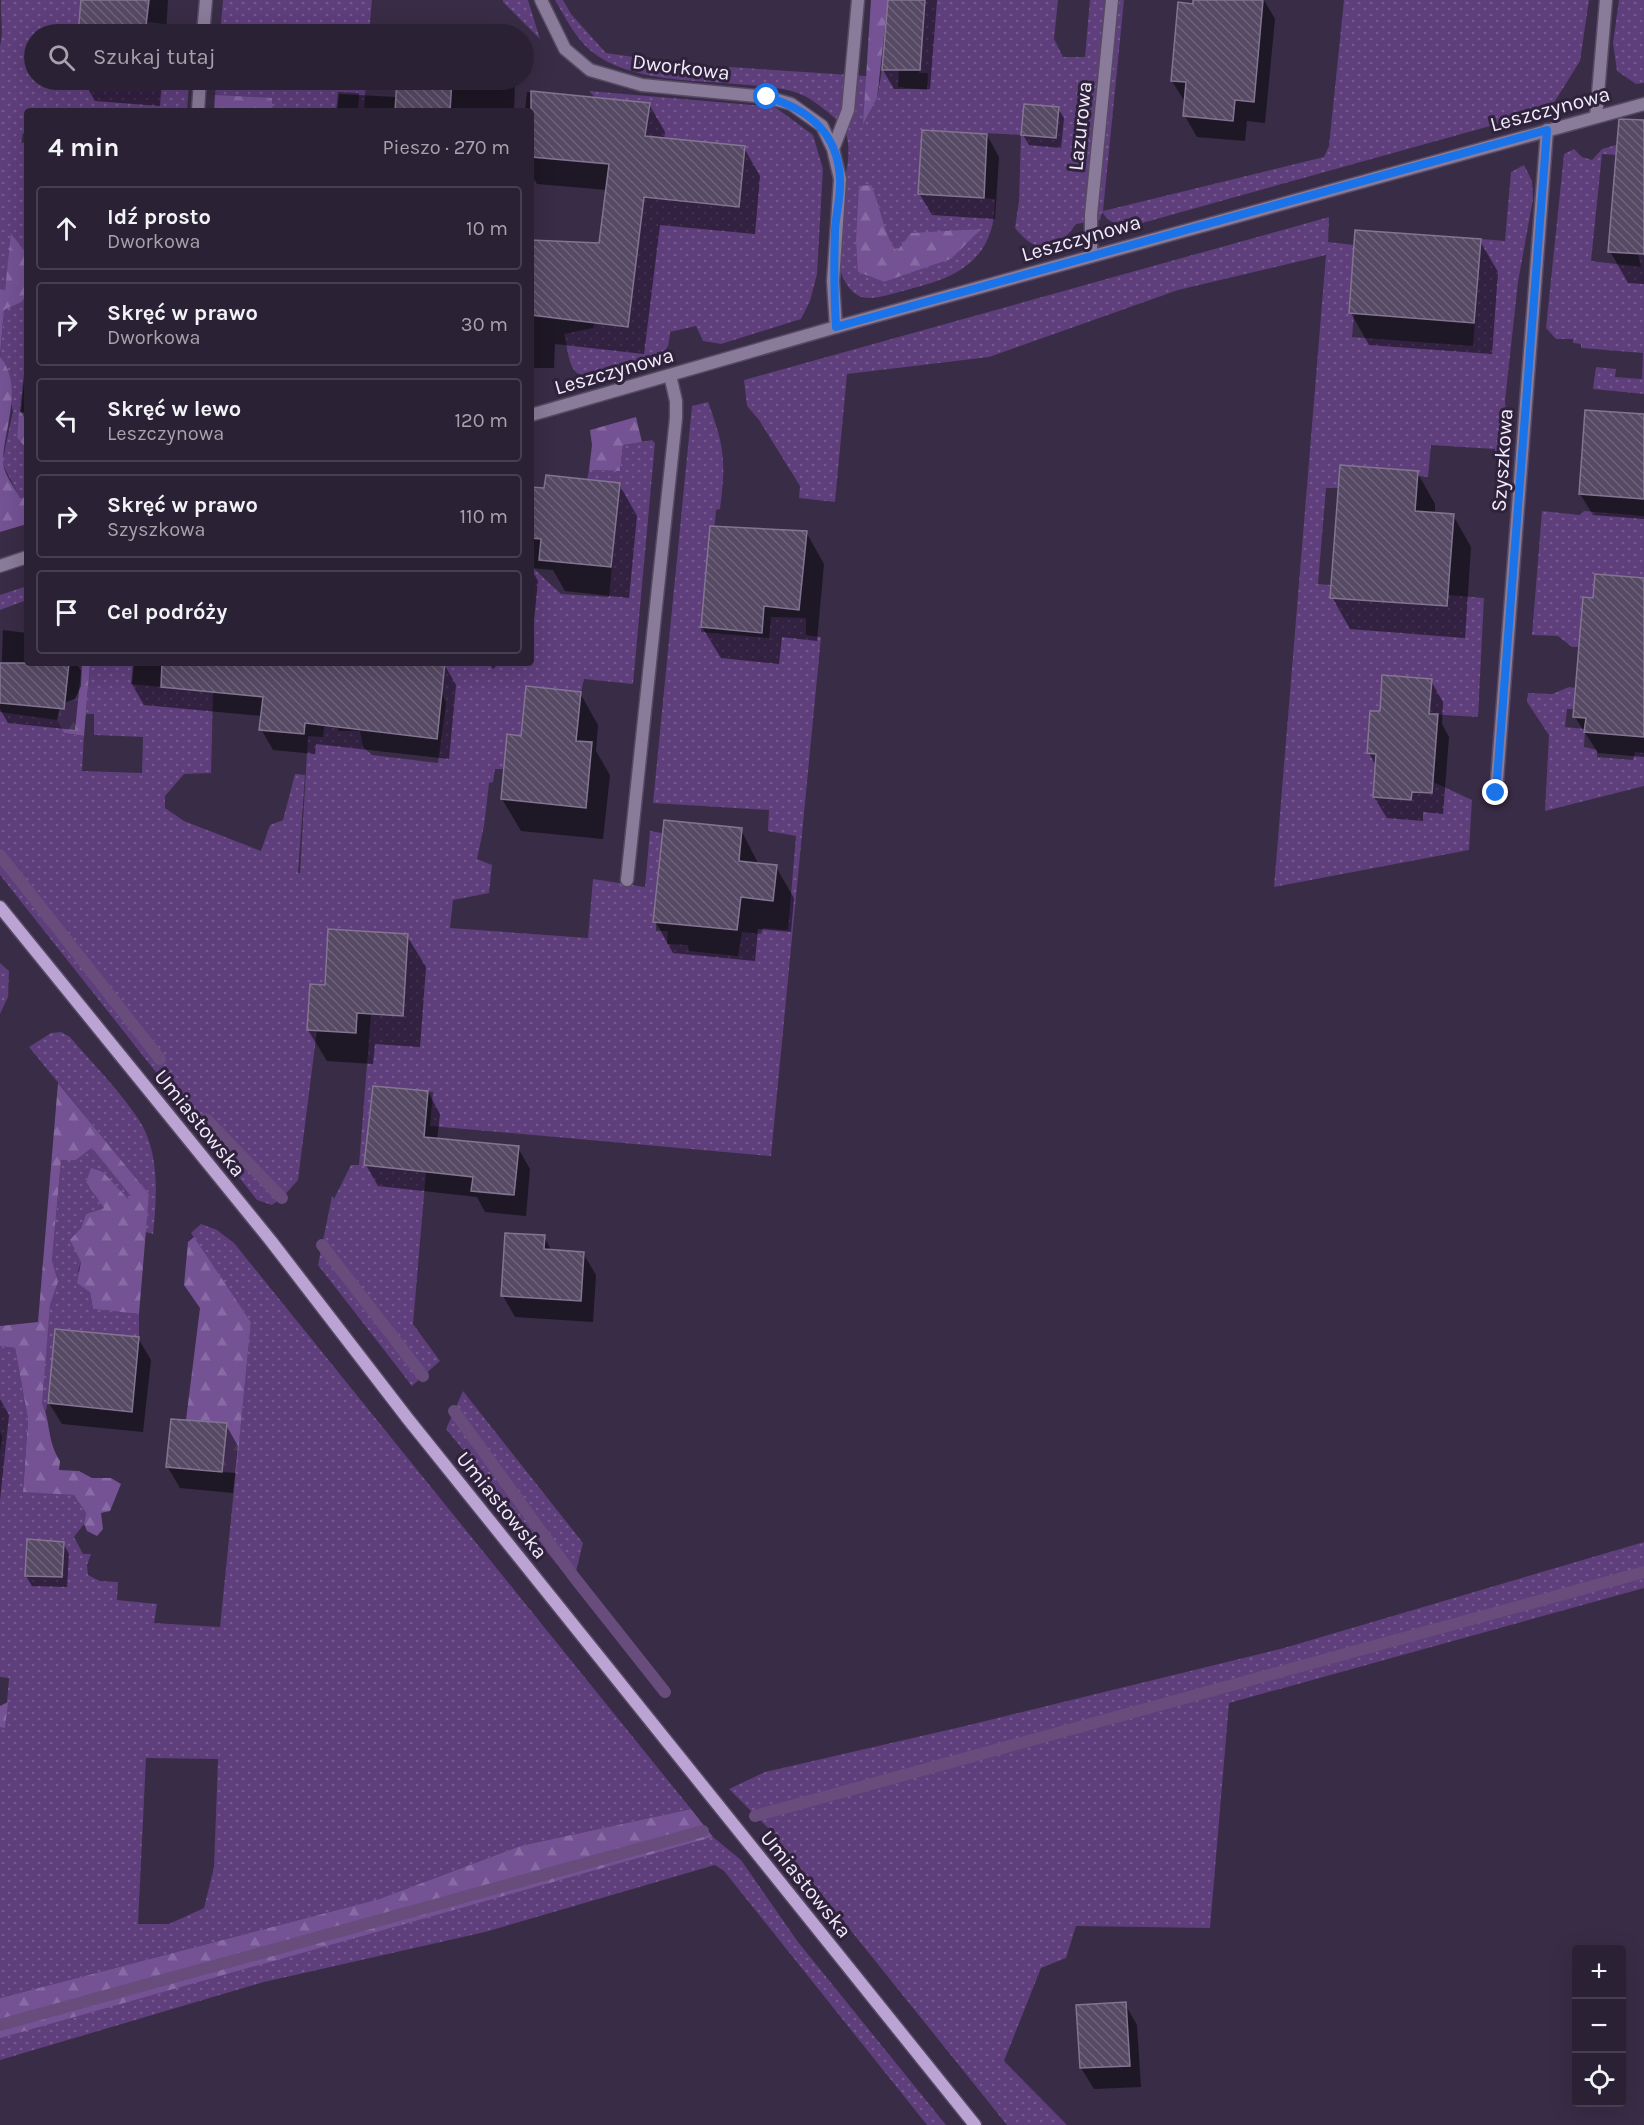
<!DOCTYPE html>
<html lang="pl">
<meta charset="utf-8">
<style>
body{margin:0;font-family:Karla,sans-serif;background:#33293c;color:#f1f3f6}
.controls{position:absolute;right:18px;bottom:18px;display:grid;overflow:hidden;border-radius:6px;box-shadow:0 6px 24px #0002}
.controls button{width:54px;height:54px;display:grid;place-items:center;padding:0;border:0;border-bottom:2px solid #473e4f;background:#2b2134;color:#f1f3f6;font:30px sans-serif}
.stop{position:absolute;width:18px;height:18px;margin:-14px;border:4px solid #1a73e8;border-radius:50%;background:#fff}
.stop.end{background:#1a73e8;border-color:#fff;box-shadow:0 2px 6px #0008}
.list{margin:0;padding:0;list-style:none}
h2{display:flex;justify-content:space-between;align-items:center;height:78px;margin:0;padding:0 24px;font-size:26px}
h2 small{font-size:20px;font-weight:400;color:#a6a3ac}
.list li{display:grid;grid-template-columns:39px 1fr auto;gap:18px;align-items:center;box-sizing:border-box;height:84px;margin:0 12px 12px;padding:0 12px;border:2px solid #473e4f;border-radius:6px}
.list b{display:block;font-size:22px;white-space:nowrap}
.list p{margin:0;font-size:20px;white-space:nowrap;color:#a6a3ac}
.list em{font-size:20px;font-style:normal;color:#a6a3ac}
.icon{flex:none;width:33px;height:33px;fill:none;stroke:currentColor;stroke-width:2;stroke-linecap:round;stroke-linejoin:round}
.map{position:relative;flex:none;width:1644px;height:2125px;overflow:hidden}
.search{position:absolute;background:#2b2134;box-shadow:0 6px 24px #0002;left:24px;top:24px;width:510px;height:66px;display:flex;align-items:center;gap:15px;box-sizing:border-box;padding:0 21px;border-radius:33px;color:#a6a3ac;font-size:22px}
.panel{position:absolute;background:#2b2134;box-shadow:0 6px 24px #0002;left:24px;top:108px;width:510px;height:558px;border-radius:6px}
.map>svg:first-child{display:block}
.grass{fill:url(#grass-dots);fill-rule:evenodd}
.forest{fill:url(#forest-firs)}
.shadow{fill:#0007}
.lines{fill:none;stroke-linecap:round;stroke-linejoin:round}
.stream{stroke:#674c7c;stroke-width:12}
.building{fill:url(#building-back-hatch);stroke:#837592;stroke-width:1.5}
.lane-casing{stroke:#564a63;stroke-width:15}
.street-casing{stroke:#564a63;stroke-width:15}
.secondary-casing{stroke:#564a63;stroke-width:15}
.lane{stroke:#897b99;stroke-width:12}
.street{stroke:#897b99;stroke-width:12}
.secondary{stroke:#bba3d4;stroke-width:12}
.route{stroke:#1a73e8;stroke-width:8}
.labels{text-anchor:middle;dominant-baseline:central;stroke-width:6;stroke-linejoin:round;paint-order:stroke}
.street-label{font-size:21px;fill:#f1eafa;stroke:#2f223b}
</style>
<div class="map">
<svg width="1644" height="2125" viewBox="0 0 1644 2125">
<defs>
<pattern id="grass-dots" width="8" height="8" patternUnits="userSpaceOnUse" patternTransform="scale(1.5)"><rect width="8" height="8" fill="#5e3e7b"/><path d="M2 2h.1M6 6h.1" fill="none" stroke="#765a8f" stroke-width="1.8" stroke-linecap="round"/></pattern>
<pattern id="forest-firs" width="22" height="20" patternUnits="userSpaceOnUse" patternTransform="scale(1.5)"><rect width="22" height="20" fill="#745294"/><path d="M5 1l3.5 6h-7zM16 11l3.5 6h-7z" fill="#886ba4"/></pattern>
<pattern id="building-back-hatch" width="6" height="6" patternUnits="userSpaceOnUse" patternTransform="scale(1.5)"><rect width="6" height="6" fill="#564964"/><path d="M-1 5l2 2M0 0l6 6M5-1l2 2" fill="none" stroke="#6f637b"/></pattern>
</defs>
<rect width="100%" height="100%" fill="#392c46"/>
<!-- grass -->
<path class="grass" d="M 1,0 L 81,0 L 78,34 L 34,34 L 34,80 L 189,80 L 187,111 L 27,111 L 27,134 L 23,133 L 21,143 L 27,142 L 27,254 L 12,234 L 5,290 L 0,289 L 0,46 C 4,31 0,16 1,0 Z
M 223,0 L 372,0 L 369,34 L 220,34 Z
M 503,0 L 528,0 L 540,39 L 503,2 Z
M 555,0 L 563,0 L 571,14 L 606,53 L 683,64 L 866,76 L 877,98 L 882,70 L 899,70 L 898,87 L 927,90 L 928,73 L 919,73 L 925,0 L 1058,0 L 1054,39 L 1063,57 L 1085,57 L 1090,0 L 1124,0 L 1103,211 L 1324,157 L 1329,146 L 1344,0 L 1589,0 L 1580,61 L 1555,101 L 1533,114 L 1135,225 C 1120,225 1110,225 1102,212 L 1100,220 L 1076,224 C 1055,254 1039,256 1015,228 L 1019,201 L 1021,135 L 922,130 L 918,194 L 995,199 C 995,222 990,244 973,260 C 953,279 925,285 899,292 C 888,295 871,301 859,296 C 836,284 833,241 836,218 C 840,190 854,162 846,133 C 842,121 820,106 810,99 C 792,88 769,87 748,85 C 701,80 629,83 591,51 C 576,39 565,17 555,0 ZM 1024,104 L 1059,107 L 1056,138 L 1022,135 ZM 859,186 L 871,186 C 880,204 885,239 897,252 L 961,231 L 979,229 L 951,259 L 884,282 L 858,272 Z
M 1619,0 L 1644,0 L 1644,83 L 1636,84 L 1617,71 L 1613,43 Z
M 147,22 L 192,27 L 191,34 L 146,34 Z
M 216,80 L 366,80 L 364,111 L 358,111 L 359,93 L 338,92 L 336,111 L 272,111 L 272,98 L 215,98 Z
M 589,91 L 775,107 L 813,135 L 823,169 L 817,274 L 810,301 L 801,319 L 721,344 L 703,341 L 696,326 L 670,332 C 669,341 669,348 662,354 C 650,366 586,387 574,370 C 568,362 567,344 564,334 L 593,328 L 595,323 L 628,327 L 648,167 L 643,168 L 649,103 L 595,97 Z
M 1644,137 L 1644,157 L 1602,154 L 1591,261 L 1641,267 L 1638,254 L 1644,254 L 1644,394 L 1593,389 L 1596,367 L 1616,369 L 1615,377 L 1642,379 L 1643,353 L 1581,348 L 1581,344 L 1573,343 L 1573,339 L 1556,339 L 1546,328 L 1564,154 L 1574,149 L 1582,157 L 1592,160 L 1602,149 Z
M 1524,165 L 1532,181 L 1533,199 L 1518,282 L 1505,401 L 1507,422 L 1502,449 L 1504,455 L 1495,454 L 1495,449 L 1431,445 L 1428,477 L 1418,476 L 1418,471 L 1339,488 L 1326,488 L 1318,584 L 1331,585 L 1331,598 L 1415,604 L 1448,595 L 1484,598 L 1478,717 L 1429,714 L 1432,679 L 1382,675 L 1380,711 L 1370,711 L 1367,753 L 1376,754 L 1373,797 L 1411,800 L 1412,792 L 1433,782 L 1472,800 L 1469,850 L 1274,887 L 1326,255 L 1178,290 L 989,357 L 847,374 L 835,502 L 799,498 L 800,486 L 759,420 L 747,406 L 744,380 L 1329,217 L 1328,242 L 1354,245 L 1349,313 L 1354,314 L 1352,337 L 1473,346 L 1481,239 L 1505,241 L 1511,172 Z
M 27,294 L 27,346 L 17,438 L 27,449 L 27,497 L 20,498 L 2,463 L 13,411 L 0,357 L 4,310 L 22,302 Z
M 708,402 C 725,448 726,461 720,509 L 716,510 L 708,600 L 703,600 L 701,632 L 769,638 L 771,617 L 806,618 L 806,635 L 821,637 L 771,1156 L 430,1126 L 433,1092 L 373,1086 L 364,1165 L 426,1172 L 413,1324 L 440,1361 L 412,1386 L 318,1265 L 332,1196 L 334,1199 L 351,1165 L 359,1165 L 371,1014 L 403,1015 L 408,935 L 328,929 L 325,985 L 310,984 L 307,1029 L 317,1030 L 298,1180 L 282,1198 L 272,1205 L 257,1200 L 0,875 L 0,712 L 57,720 L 64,733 L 84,736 L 82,771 L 142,773 L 143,737 L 94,735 L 94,714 L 86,714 L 90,663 L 133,663 L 131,684 L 213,692 L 211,773 L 184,774 L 165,796 L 165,808 L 184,821 L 261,851 L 270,825 L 283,820 L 295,774 L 305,775 L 298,873 L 300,873 L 308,736 L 323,737 L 328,695 L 339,718 L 338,731 L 360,731 L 363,747 L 372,755 L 438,763 L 446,703 L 442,693 L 445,663 L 531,663 L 531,566 L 561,594 L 609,597 L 620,483 L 587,479 L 589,470 L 620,471 L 623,445 L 652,440 L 655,443 L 633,684 L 584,679 L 581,692 L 526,687 L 521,736 L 507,735 L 504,769 L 495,769 L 493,782 L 489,783 L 484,826 L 477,859 L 492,865 L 489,893 L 453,900 L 450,928 L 588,938 L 593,879 L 645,887 L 650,831 L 662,833 L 653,921 L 656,922 L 656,931 L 668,931 L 667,944 L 688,945 L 689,951 L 738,956 L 742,932 L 761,934 L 763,928 L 788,930 L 796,836 L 768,831 L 769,810 L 653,803 L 692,406 Z
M 1542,511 L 1580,515 L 1584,511 L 1644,516 L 1644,578 L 1595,574 L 1593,598 L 1584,597 L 1579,647 L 1572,647 L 1558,636 L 1532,635 Z
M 27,586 L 27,600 L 0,610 L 0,595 Z
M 1569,687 L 1575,688 L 1574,709 L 1567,709 L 1565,727 L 1585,729 L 1584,747 L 1597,750 L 1597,757 L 1633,760 L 1635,752 L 1644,753 L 1644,786 L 1545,811 L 1549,735 L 1527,702 L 1528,693 L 1552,694 Z
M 0,963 L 9,971 L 8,997 L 0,1014 Z
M 61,1032 L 70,1037 C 93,1064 120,1091 139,1120 C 160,1152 157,1198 153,1234 L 145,1232 L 149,1194 L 29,1047 L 51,1033 Z
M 92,1148 L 132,1196 L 128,1200 L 103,1172 L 91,1169 L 86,1182 L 104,1208 L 86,1214 L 81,1228 L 71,1240 L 81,1262 L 78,1271 L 90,1292 L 93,1309 L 139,1314 L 139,1337 L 78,1331 L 54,1343 L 46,1412 L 42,1403 L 42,1388 L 50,1305 L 58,1282 L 52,1260 L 61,1159 L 76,1160 Z
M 201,1224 L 217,1230 L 234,1243 L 691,1809 L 520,1846 L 379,1899 L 0,1998 L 0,1727 L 5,1727 L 9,1678 L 0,1677 L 0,1451 L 2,1437 L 0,1432 L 0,1346 L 15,1348 L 28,1419 L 23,1491 L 74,1495 L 86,1513 L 84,1524 L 74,1537 L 83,1554 L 91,1554 L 87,1565 L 88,1575 L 100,1581 L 118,1582 L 117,1600 L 157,1604 L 154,1623 L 220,1627 L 251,1322 L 191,1233 ZM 146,1758 L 218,1759 L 214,1867 L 204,1908 L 169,1924 L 138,1924 Z
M 463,1391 L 583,1543 L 573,1584 L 446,1429 Z
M 1644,1542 L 1644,1588 L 1229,1703 L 1210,1928 L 1076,1926 L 1066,1958 L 1041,1968 L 1004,2061 L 1067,2125 L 1007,2125 L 770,1830 L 729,1789 L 765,1772 L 965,1726 L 1284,1648 Z
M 713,1837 L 741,1860 L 798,1942 L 946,2125 L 927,2125 L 724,1871 L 715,1865 L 485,1932 L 264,1982 L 0,2060 L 0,2037 Z"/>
<!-- forest -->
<path class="forest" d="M 871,0 L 888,0 L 877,98 L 863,124 Z
M 215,95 L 272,98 L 272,111 L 275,111 L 214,111 Z
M 871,185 C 880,204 885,239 897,251 L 911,233 L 981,229 L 951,259 L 884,282 L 858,272 L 856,240 L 859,186 Z
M 11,233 L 27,254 L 27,294 L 22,302 L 4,310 L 0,355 L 0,289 L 5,290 Z
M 0,357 C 24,385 4,429 3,460 C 2,472 15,488 20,498 L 27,497 L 27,524 L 0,532 Z
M 19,412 L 27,413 L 27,449 L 17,438 Z
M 636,417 L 642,442 L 623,445 L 620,471 L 589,470 L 592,445 L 590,430 Z
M 82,663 L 90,663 L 84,736 L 64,733 L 57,720 L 61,704 L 75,699 L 81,686 Z
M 58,1083 L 149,1194 L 139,1314 L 93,1309 L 90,1292 L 77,1283 L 81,1262 L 70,1240 L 81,1228 L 86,1214 L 104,1208 L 86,1182 L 91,1168 L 103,1172 L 128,1199 L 131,1196 L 92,1148 L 76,1160 L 61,1160 L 52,1260 L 58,1282 L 50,1305 L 42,1403 C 51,1423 47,1441 60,1461 L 59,1470 L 79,1471 L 92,1478 L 111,1478 L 121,1484 L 110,1511 L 101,1513 L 103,1529 L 97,1536 L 87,1531 L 84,1524 L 86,1513 L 74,1495 L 23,1492 L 28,1419 L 15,1348 L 0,1346 L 0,1326 L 38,1322 Z
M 194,1237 L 251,1322 L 236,1473 L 222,1472 L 226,1423 L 186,1420 L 200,1308 L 184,1285 L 188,1242 Z
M 8,1702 L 5,1728 L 0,1727 L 0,1706 Z
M 691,1809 L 713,1837 L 0,2038 L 0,1998 L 379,1899 L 520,1846 Z"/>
<!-- shadow -->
<path class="shadow" d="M 82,0 L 168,0 L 166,34 L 80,34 Z
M 889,0 L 937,0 L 930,89 L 894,89 L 883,70 Z
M 1195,0 L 1264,0 L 1275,19 L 1265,123 L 1247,121 L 1245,141 L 1197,137 L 1185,116 L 1185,102 L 1172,81 Z
M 83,80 L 162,80 L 160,106 L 95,101 Z
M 399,80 L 512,80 L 515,85 L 514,111 L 337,111 L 339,94 L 397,97 Z
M 527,92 L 649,104 L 665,132 L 664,140 L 744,148 L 760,176 L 755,234 L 660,225 L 644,354 L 555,344 L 554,368 L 531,368 L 531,242 L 600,244 L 607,190 L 537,184 L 531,174 L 531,111 L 525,111 Z
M 1058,108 L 1064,118 L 1061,148 L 1029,145 L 1023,135 Z
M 987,135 L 999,157 L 995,219 L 932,215 L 919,193 Z
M 1644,166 L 1644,284 L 1628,283 L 1610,251 Z
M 1480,241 L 1498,272 L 1492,354 L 1369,345 L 1351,313 Z
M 27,348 L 27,422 L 21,412 Z
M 1644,415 L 1644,519 L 1593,515 L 1580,494 Z
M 1417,472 L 1435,504 L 1435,514 L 1453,515 L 1471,547 L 1465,638 L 1350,629 L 1332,597 Z
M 619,484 L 637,516 L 629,598 L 565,591 L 553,570 L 531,568 L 531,489 Z
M 806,532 L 824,564 L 817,641 L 782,637 L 779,664 L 721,658 L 702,627 Z
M 533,572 L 538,581 L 533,630 L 531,632 L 531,618 L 534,615 L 531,614 Z
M 1644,580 L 1644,757 L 1598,753 L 1575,717 L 1594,599 Z
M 3,630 L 27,633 L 27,663 L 77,663 L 81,671 L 75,730 L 8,723 L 0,709 Z
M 134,663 L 444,664 L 456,685 L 449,759 L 316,744 L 315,754 L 273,750 L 261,729 L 262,716 L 144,705 L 132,684 Z
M 489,663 L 499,663 L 493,669 Z
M 1431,681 L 1443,702 L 1442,724 L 1449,737 L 1443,814 L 1423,812 L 1423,821 L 1387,818 L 1374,797 L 1376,766 L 1369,753 L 1381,713 Z
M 580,693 L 598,725 L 596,751 L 610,775 L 603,839 L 521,831 L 502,799 L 522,737 Z
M 741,830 L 759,865 L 776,867 L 794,898 L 791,932 L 758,929 L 755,961 L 673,953 L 655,921 Z
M 407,936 L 426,967 L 420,1047 L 375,1044 L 373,1064 L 327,1061 L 308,1030 L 326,986 Z
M 428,1092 L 440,1114 L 437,1140 L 518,1148 L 530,1169 L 526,1216 L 485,1212 L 477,1197 L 378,1186 L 366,1165 Z
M 544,1237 L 552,1251 L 583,1253 L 596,1275 L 593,1322 L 515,1317 L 503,1296 Z
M 138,1338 L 151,1360 L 143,1432 L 62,1424 L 49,1403 Z
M 0,1399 L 9,1415 L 0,1500 Z
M 226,1425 L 238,1446 L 233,1493 L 180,1488 L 167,1466 Z
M 63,1543 L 69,1554 L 67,1587 L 32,1586 L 26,1576 Z
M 1125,2004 L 1137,2025 L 1141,2087 L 1094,2089 L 1081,2068 L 1078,2007 Z"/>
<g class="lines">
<!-- stream -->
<path class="stream" d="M 0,855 L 160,1059
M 206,1119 L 282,1198
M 322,1245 L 423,1376
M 454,1411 L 574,1577 L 665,1692
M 755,1816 L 1644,1572
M 0,2025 L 703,1831"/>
</g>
<!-- building -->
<path class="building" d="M 81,0 L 149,0 L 145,34 L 78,34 Z
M 888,0 L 925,0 L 920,70 L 882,70 Z
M 1193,0 L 1263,0 L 1254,102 L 1235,100 L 1233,121 L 1183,116 L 1186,82 L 1171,81 L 1178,2 L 1193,4 Z
M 397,80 L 452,80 L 450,111 L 395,111 Z
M 531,91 L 650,103 L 645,136 L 745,146 L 739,207 L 644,197 L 628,327 L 531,315 L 531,240 L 599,243 L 609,164 L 531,157 Z
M 1024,104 L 1059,107 L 1056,138 L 1021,135 Z
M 1619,119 L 1644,120 L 1644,254 L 1608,252 Z
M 922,130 L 987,134 L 984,198 L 918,194 Z
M 1355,230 L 1481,239 L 1474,323 L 1349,313 Z
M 1585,410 L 1644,414 L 1644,499 L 1579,494 Z
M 1340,465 L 1418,471 L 1415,511 L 1454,514 L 1447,606 L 1330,598 Z
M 546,475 L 620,483 L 611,567 L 539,560 L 541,539 L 531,538 L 531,487 L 544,488 Z
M 710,526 L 807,531 L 799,610 L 764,606 L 762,633 L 701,627 Z
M 1595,574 L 1644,578 L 1644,737 L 1584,732 L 1586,718 L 1573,717 L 1583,597 L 1593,598 Z
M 0,663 L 69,663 L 64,709 L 0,703 Z
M 162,663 L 445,663 L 437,739 L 305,723 L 304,734 L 259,730 L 263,697 L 161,687 Z
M 1382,675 L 1432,679 L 1429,714 L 1438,714 L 1432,793 L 1412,792 L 1411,800 L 1373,797 L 1376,754 L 1367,753 L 1370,711 L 1380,711 Z
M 526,686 L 581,692 L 576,741 L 592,742 L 586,808 L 501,799 L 507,734 L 521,736 Z
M 664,820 L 742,828 L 739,861 L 777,865 L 773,901 L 741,897 L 737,930 L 653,922 Z
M 328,929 L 408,934 L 403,1016 L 357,1013 L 356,1033 L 307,1030 L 310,984 L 325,985 Z
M 373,1086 L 428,1091 L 424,1137 L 519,1146 L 514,1195 L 471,1191 L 473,1177 L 364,1165 Z
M 505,1233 L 545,1235 L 544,1249 L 584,1252 L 581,1301 L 501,1296 Z
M 55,1329 L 139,1337 L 132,1412 L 48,1403 Z
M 171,1419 L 227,1423 L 222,1472 L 166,1467 Z
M 27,1539 L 64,1542 L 62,1577 L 25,1576 Z
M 1126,2002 L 1130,2066 L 1080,2068 L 1076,2005 Z"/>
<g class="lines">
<defs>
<path id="lane" d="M 541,0 L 565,49 L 590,70 L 642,85 L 767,97 L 791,104 L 822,126 L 833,149 L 840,179 L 833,281 L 836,327
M 1596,117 L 1606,0
M 833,149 L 848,110 L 858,0
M 1496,793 L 1547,130"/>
<path id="street" d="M 203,34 L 206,0
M 198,111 L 200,80
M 1091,256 L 1091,215 L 1112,0
M 531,415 L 836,327 L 1644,104
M 0,566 L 27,557
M 627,880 L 676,418 L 676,401 L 670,375"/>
<path id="secondary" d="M 0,907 L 271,1241 L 408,1419 L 975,2125"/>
</defs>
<!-- lane casing -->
<use href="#lane" class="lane-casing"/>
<!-- street casing -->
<use href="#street" class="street-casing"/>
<!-- secondary casing -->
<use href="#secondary" class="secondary-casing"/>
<!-- lane -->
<use href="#lane" class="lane"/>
<!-- street -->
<use href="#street" class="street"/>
<!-- secondary -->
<use href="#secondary" class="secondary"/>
</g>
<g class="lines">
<!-- route -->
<path class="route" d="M 767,97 C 808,109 838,132 840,179 C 841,196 836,213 835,230 C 834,262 834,294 836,327 L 1547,130 L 1496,793"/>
</g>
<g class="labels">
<!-- street labels -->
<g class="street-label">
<text transform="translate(681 67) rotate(7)">Dworkowa</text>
<text transform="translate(1550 109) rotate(-15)">Leszczynowa</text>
<text transform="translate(1080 126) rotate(-84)">Lazurowa</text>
<text transform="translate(1081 238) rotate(-16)">Leszczynowa</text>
<text transform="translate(614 371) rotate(-16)">Leszczynowa</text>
<text transform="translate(1502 460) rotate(-86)">Szyszkowa</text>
<text transform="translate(200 1123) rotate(51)">Umiastowska</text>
<text transform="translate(502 1505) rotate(51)">Umiastowska</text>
<text transform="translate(806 1884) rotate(51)">Umiastowska</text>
</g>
</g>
</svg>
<div class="controls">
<button>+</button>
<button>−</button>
<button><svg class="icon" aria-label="locate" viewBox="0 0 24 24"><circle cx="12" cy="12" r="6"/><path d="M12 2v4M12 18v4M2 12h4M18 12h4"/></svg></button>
</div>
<div class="stop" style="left:767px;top:97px"></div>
<div class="stop end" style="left:1496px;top:793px"></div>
<div class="search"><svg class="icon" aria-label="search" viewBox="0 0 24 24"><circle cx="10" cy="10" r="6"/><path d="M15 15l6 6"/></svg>Szukaj tutaj</div>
<section class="panel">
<h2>4 min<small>Pieszo · 270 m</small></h2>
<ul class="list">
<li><svg class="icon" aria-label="ahead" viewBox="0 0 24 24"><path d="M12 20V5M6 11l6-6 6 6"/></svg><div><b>Idź prosto</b><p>Dworkowa</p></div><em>10 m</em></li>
<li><svg class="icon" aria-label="right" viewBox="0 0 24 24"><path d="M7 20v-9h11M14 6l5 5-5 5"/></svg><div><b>Skręć w prawo</b><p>Dworkowa</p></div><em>30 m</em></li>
<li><svg class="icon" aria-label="left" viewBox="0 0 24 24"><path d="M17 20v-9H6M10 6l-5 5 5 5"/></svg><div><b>Skręć w lewo</b><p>Leszczynowa</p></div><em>120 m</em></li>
<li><svg class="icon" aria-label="right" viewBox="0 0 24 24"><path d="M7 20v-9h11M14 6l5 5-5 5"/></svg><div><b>Skręć w prawo</b><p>Szyszkowa</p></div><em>110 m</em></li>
<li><svg class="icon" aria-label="arrive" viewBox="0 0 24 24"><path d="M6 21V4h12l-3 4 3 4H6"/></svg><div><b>Cel podróży</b></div></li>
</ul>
</section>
</div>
